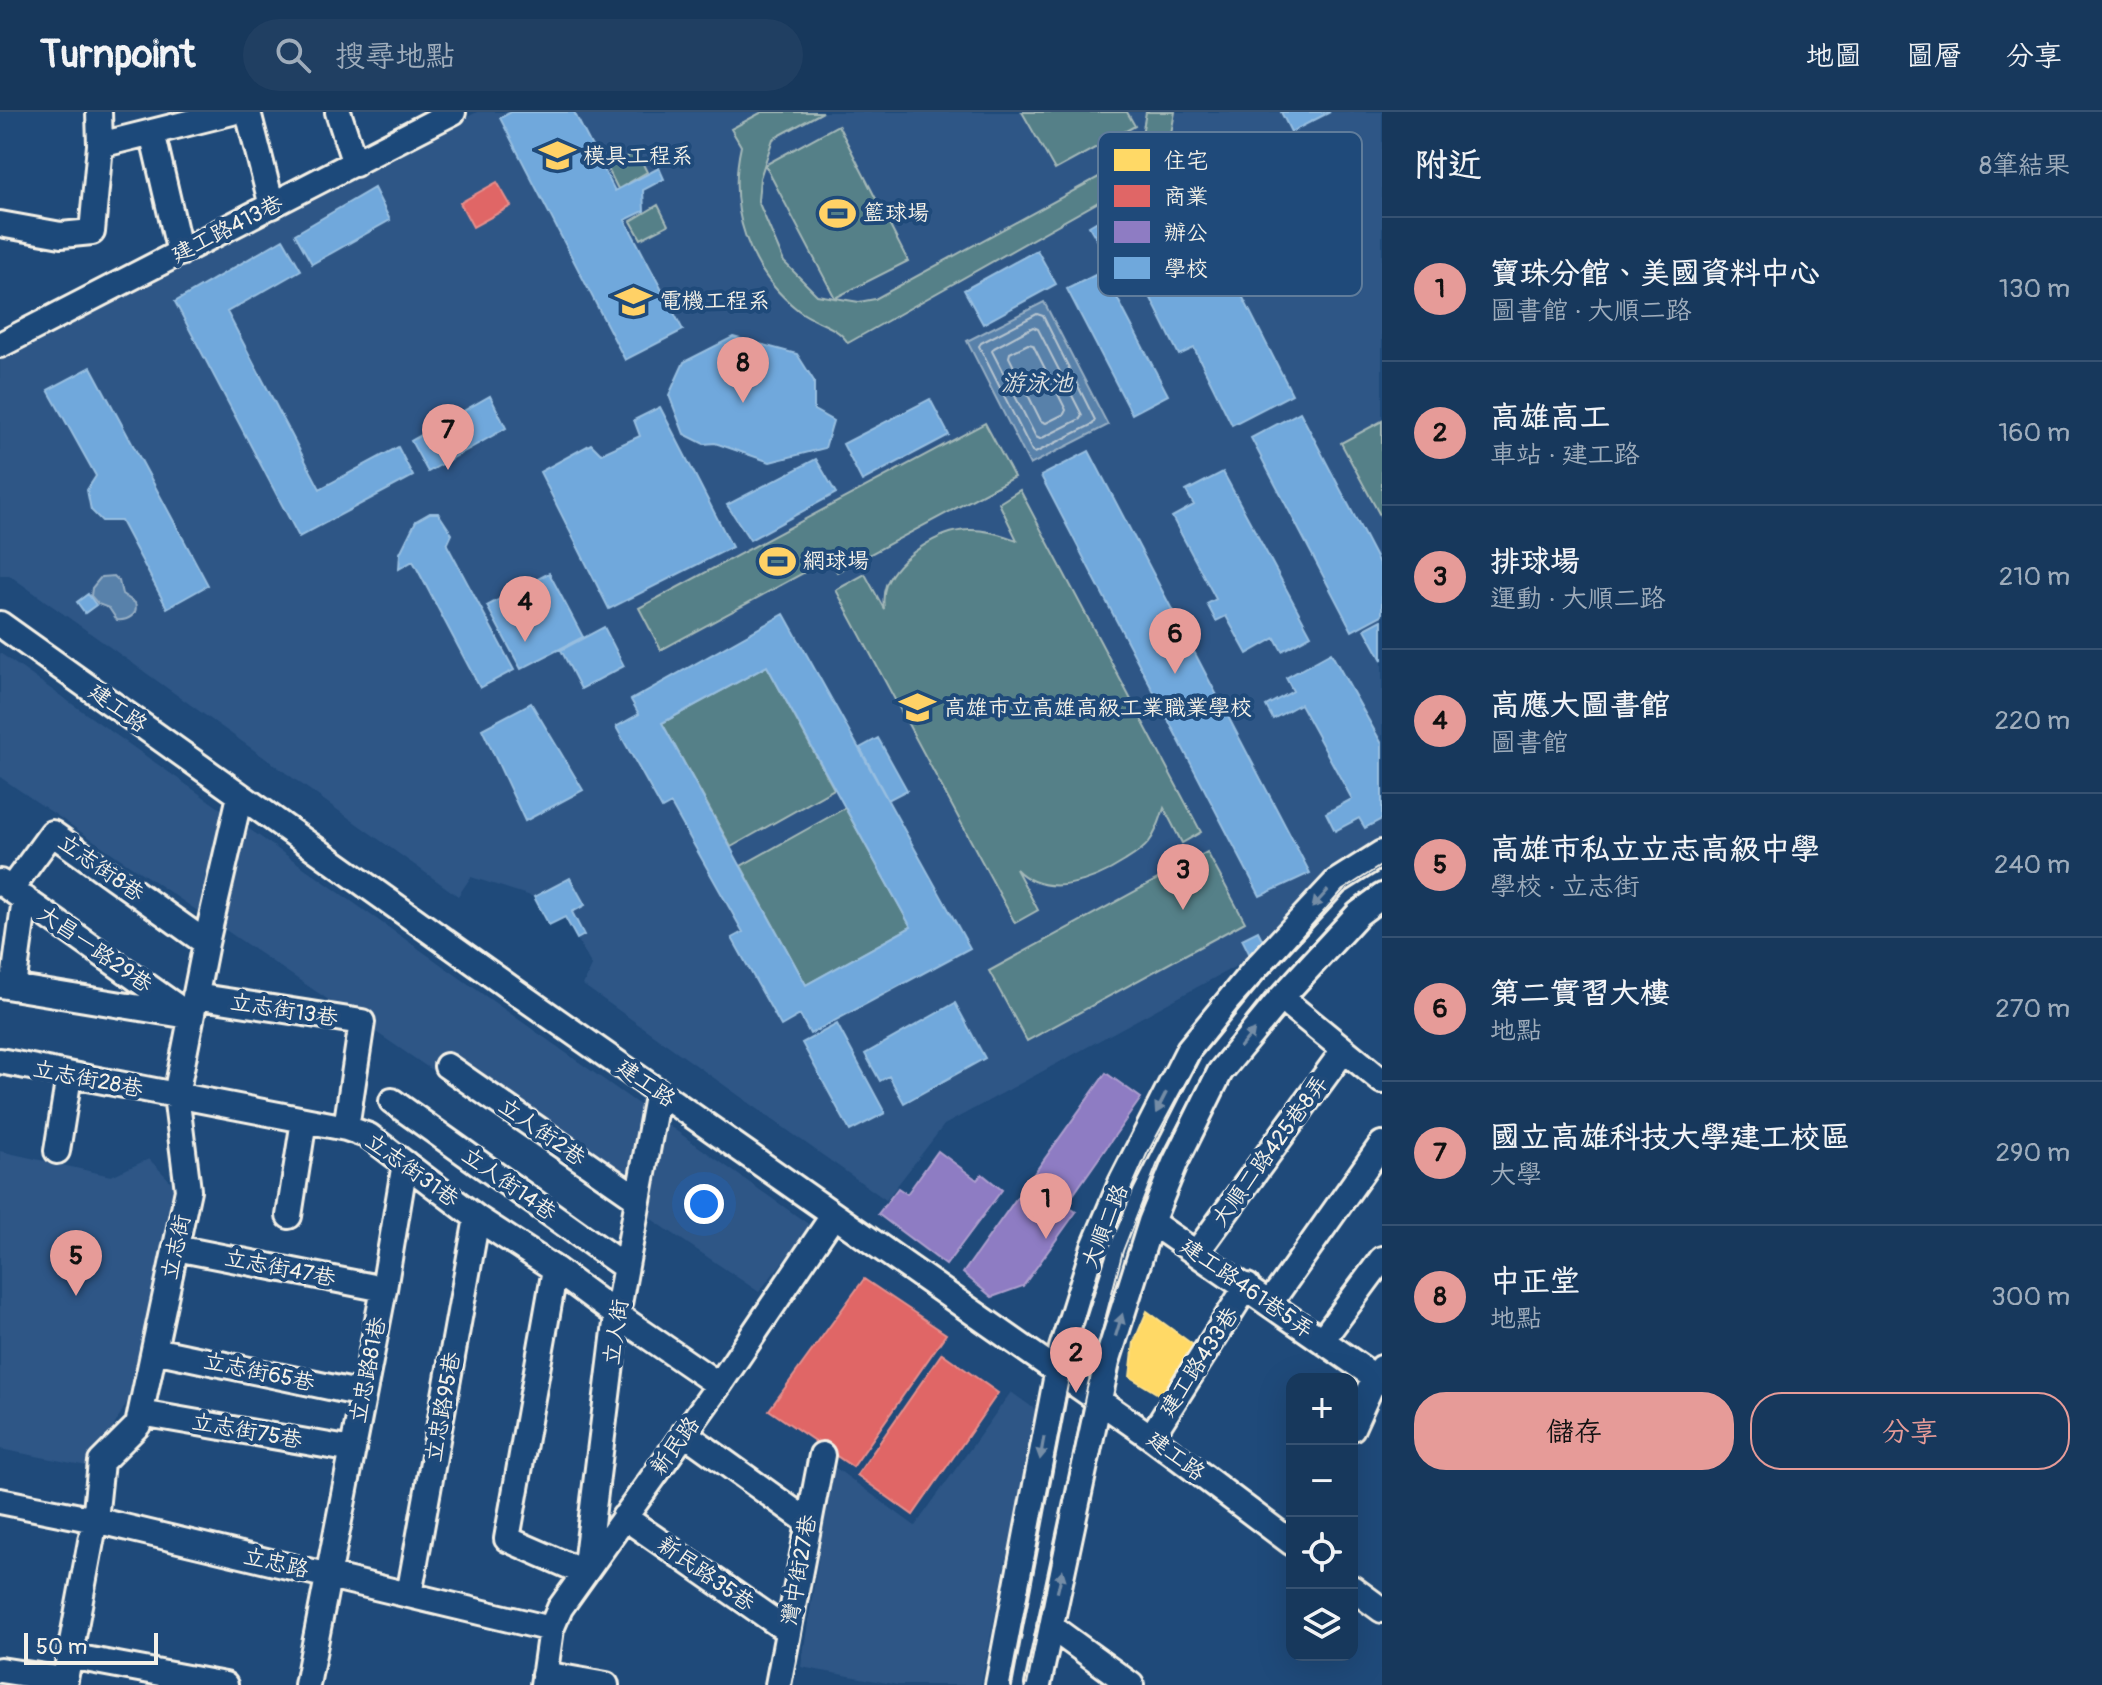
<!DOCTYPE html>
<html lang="zh-TW">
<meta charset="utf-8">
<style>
body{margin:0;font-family:Pangolin,"LXGW WenKai TC",sans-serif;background:#203f62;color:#f1f3f6}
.controls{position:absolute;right:24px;bottom:24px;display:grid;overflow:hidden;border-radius:16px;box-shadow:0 8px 32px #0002}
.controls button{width:72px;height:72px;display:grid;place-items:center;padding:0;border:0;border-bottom:2px solid #365272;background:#17385c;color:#f1f3f6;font:40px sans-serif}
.scale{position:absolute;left:24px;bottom:20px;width:134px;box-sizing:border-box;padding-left:8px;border:4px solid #f4f1e8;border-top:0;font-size:22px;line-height:28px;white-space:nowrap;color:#f4f1e8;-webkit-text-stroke:6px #1f4a7a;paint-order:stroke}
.you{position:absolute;left:704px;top:1092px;width:28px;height:28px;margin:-20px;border:6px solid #fff;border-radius:50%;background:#1a73e8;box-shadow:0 0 0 12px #1a73e833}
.badge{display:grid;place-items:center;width:52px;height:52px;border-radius:50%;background:#e69b98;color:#111;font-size:26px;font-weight:700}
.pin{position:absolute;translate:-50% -66px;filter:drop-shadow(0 2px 4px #0008)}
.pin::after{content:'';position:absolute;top:42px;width:28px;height:24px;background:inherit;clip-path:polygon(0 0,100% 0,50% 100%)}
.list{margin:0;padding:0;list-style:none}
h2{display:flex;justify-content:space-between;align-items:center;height:104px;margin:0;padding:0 32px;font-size:34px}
h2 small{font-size:26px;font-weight:400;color:#9eacbb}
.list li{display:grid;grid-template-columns:52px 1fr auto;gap:24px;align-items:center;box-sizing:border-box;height:144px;padding:0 32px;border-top:2px solid #365272}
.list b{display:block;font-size:30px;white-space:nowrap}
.list p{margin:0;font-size:26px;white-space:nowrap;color:#9eacbb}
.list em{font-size:26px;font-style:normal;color:#9eacbb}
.actions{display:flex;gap:16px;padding:24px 32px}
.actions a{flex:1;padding:18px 0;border:2px solid #e69b98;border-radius:32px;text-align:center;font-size:28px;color:#e69b98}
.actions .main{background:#e69b98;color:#111}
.icon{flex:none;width:44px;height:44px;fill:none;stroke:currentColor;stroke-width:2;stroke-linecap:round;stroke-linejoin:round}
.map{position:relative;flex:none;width:1382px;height:1573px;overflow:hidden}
header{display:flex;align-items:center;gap:48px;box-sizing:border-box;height:112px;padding:0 40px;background:#17385c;border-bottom:2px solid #365272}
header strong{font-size:38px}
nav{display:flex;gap:44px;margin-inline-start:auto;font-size:28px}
.search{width:560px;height:72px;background:#203f62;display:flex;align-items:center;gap:20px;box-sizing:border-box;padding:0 28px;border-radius:44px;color:#9eacbb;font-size:30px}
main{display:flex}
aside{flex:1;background:#17385c}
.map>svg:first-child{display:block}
.built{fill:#2e5686}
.green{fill:#558088;stroke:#a4b8b8;stroke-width:2}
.water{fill:#5881aa;stroke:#96aec3;stroke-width:2}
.homes{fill:#ffd966;stroke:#fce08d;stroke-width:2}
.shops{fill:#e06666;stroke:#e6908d;stroke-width:2}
.offices{fill:#8e7cc3;stroke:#ad9fce;stroke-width:2}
.schools{fill:#6fa8dc;stroke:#97bee0;stroke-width:2;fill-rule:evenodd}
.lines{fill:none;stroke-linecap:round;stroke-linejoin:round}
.shore{stroke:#b6c4cf;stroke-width:2}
.minor-casing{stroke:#f4f1e8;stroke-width:30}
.minor{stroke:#1f4a7a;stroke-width:24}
.tram{stroke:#f4f1e8;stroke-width:2}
.oneway{fill:#748da6}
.labels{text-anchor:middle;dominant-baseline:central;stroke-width:8;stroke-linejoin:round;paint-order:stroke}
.poi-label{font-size:22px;fill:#f4f1e8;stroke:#1f4a7a;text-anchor:start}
.street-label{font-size:22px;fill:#f4f1e8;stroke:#1f4a7a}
.water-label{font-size:24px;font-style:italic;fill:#dde0df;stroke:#1f4a7a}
.key{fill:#1f4a7a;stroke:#5f7c9b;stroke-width:2}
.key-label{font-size:22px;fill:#f4f1e8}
</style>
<header>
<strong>Turnpoint</strong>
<div class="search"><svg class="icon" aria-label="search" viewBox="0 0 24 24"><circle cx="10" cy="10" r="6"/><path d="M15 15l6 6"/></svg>搜尋地點</div>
<nav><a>地圖</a><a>圖層</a><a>分享</a></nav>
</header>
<main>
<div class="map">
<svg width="1382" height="1573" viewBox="0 0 1382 1573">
<rect width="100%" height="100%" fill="#1f4a7a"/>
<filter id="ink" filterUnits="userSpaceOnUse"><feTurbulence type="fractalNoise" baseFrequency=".0125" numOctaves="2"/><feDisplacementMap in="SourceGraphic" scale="16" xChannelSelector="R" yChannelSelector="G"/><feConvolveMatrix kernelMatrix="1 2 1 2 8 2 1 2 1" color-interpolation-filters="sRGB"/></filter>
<g filter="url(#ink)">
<!-- built -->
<path class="built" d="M 477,0 L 1382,0 L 1382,727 L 1329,767 L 1269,836 L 944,1013 L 886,1088 L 583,873 L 592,854 L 565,805 L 549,813 L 534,785 L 471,765 L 458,784 L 9,463 L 0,463 L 0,245 L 175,159 Z
M 0,541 L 811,1114 L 759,1180 L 0,665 Z
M 0,1039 L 111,1064 L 149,1047 L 178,1077 L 127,1290 L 92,1355 L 0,1337 Z
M 1011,1280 L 1036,1298 L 981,1573 L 898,1573 L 801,1555 L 833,1354 L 915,1414 Z"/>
<!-- green -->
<path class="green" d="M 762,0 L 823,0 L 773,27 L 760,66 L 758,89 L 784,150 L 817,183 L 859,190 L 875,187 L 1130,48 L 1141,28 L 1146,0 L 1175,0 L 1170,27 L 1178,45 L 848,231 C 837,213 816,212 798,198 C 748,158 727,96 741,34 L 731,17 Z
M 1022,0 L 1127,0 L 1135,14 L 1055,58 Z
M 838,13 L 908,149 L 835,186 L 765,53 Z
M 637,40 L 647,60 L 618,77 L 607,55 Z
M 658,93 L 668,113 L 641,127 L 631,109 Z
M 1382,309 L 1382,407 L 1341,331 Z
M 985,311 L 1014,365 L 837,460 L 829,447 L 661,538 L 639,496 Z
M 1020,378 L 1201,720 L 1182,731 L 1164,696 C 1160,708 1157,720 1149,730 C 1143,738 1133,744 1125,749 C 1094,769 1046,788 1016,757 L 1038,798 L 1015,811 L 836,478 L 865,462 L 884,497 C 883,489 883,481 886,473 C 898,445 939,419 968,418 C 985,417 1001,423 1017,428 L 999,391 Z
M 767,554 L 834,677 L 731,735 L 662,611 Z
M 845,696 L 911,815 L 806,873 L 741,754 Z
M 1207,740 L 1245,810 L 1027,929 L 989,859 Z"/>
<!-- water -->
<path class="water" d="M 1044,190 L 1108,313 L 1030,353 L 967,229 Z
M 114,464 L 119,469 L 122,482 L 135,491 C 139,503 127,509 117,508 L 109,496 L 98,492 L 91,484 L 92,476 L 101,465 Z"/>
<!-- homes -->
<path class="homes" d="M 1147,1199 L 1196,1235 L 1163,1285 L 1130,1265 L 1134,1230 Z"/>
<!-- shops -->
<path class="shops" d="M 497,70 L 511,94 L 473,115 L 460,91 Z
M 864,1167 L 946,1222 L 853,1355 L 769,1298 Z
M 942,1241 L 998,1281 L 913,1403 L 857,1363 Z"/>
<!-- offices -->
<path class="offices" d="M 1106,961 L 1141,986 L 1066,1093 L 1076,1100 L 1023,1174 L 992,1185 L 963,1161 Z
M 938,1039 L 977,1068 L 982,1062 L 1002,1078 L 946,1153 L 878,1102 L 898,1076 L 907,1082 Z"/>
<!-- schools -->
<path class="schools" d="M 511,0 L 574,0 L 615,79 L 659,56 L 664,67 L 643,78 L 644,99 L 625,108 L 683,218 L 625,248 L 500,6 Z
M 1281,0 L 1330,0 L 1291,20 Z
M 374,76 L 390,108 L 312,152 L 295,122 Z
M 1135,87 L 1152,116 L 1106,143 L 1089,114 Z
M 1204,109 L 1292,282 L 1232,313 L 1194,236 L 1179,243 L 1131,146 Z
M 283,127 L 301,158 L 227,200 L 320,377 L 398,335 L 413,364 L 299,425 L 175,190 Z
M 1037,138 L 1056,172 L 983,212 L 964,178 Z
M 1103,159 L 1168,283 L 1132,302 L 1067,177 Z
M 733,225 L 797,242 L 814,269 L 814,298 L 833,309 L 825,336 L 770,350 L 715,331 L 704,332 L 684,322 L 669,283 L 684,250 Z
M 91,255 L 208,473 L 167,496 L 121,409 L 102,409 L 91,398 L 87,378 L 96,364 L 48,278 Z
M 490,284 L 506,316 L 428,360 L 411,329 Z
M 930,287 L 949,323 L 862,369 L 843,332 Z
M 660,295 L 732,435 L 609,497 L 540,360 L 591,332 L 601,342 L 640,324 L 634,308 Z
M 1300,300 L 1382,457 L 1382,503 L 1352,519 L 1251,326 Z
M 1089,339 L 1310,761 L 1260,784 L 1041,364 Z
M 816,347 L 836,381 L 750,428 L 727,393 Z
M 1223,360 L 1311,523 L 1282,539 L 1275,526 L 1247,542 L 1226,504 L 1216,509 L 1207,492 L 1216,487 L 1172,405 L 1194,393 L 1186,379 Z
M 430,401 L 438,401 L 452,422 L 447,433 L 514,558 L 480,576 L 413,449 L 399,457 L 400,441 L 416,409 Z
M 549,461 L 583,525 L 521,557 L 487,494 Z
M 88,482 L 96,493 L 85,501 L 77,490 Z
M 784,502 L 970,836 L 810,922 L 800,903 L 781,914 L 732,826 L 743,820 L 671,692 L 662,697 L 616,615 L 639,602 L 631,588 ZM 767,554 L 911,815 L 806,873 L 662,611 Z
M 1382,508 L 1382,548 L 1365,517 Z
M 604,515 L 624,554 L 581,577 L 561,538 Z
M 1331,541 L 1382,632 L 1382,707 L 1365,716 L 1359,706 L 1335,719 L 1326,701 L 1352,687 L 1300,592 L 1273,607 L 1266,594 L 1293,579 L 1286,566 Z
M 531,591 L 583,678 L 525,709 L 482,617 Z
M 878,626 L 907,678 L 888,688 L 860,636 Z
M 570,766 L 585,793 L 572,800 L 584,823 L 577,827 L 565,805 L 549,813 L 534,785 Z
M 1258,819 L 1266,835 L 1250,843 L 1242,827 Z
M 955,891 L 985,946 L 904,991 L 889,964 L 880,969 L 865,942 Z
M 837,912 L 885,1001 L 850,1019 L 802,931 Z"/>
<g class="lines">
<!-- shore -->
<path class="shore" d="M 1037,202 L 1043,204 L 1095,308 L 1093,312 L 1035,341 L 1032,339 L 979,234 L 981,231 Z
M 1033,215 L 1038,217 L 1082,303 L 1080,307 L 1040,327 L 1036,325 L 992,239 L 994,236 Z
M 1028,232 L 1033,233 L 1066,298 L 1064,302 L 1046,311 L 1041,309 L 1009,245 L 1010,241 Z"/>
<defs>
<path id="minor" d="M 99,0 L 100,33
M 248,0 L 272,94
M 338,0 L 355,52
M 152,20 L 180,141
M 0,112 L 61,123 L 92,120 L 100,33 L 232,0
M 0,233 L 453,0
M 0,512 L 513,878 L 1151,1325 L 1292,1431
M 0,770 L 191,905
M 11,777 L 52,721 L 206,831
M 0,873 L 183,903
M 13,875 L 25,787
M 195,884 L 362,910 L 346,1016
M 1281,886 L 1382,969
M 0,949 L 346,1016 L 369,1024 L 477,1106 L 555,1157 L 617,1203 L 719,1273
M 447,954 L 637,1086
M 392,989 L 625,1155
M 57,1039 L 69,964
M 289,1104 L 304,1008
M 1151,1110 L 1382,1270
M 176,1136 L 384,1177
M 1197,1140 L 1344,938
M 555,1157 L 507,1427 L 585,1461 L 617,1203 L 658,979
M 1270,1191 L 1382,1032
M 1322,1228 L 1382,1147
M 154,1238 L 363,1282
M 141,1301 L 353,1338
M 1352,1316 L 1375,1265 L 1382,1256
M 684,1321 L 807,1409
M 1151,1325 L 1247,1174
M 0,1389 L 95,1408 L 551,1517
M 624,1405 L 788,1519
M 1352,1476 L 1382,1498
M 409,1483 L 477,1106
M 1050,1514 L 1131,1573
M 69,1544 L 225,1573
M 0,1558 L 65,1568
M 544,1562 L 606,1573
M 64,1573 L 95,1408 L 101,1350 L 138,1313 L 188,1078 L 176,983 L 206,831 L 240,684
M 307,1573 L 384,1177 L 405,1051
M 543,1573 L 551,1517 L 560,1496 L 719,1273 L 833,1104
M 778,1573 L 822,1343
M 998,1573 L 1062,1236 L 1094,1135 L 1121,1071 L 1189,937 L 1253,859 L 1336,770 L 1382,741
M 1038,1573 L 1107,1250 L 1151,1110 L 1175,1051 L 1220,960 L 1281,886 L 1358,802 L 1382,784"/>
</defs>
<!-- minor casing -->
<use href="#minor" class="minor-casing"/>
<!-- minor -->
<use href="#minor" class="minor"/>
<!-- tram -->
<path class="tram" d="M 1297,847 L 1352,789 L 1382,769
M 1010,1573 L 1074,1241 L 1105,1136 L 1147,1042 L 1200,944 L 1237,897 L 1343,778 L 1382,753
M 1027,1573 L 1086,1280 L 1123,1139 L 1157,1053 L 1210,951 L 1267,879"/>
</g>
<!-- one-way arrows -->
<defs><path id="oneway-solid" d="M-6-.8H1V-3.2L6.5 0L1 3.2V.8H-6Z" transform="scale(2)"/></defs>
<g class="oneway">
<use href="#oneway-solid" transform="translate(1320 787) rotate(132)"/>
<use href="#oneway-solid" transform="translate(1247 927) rotate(-50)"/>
<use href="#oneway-solid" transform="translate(1161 991) rotate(117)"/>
<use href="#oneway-solid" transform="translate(1119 1213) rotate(-73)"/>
<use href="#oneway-solid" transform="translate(1042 1336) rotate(100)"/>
<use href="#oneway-solid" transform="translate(1060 1469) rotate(-77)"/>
</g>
</g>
<!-- icons -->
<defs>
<symbol id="university-bare" viewBox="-9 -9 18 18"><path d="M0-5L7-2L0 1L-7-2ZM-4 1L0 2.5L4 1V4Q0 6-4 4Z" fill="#ffd166" stroke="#1f4a7a" stroke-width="2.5" paint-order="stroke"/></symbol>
<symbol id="stadium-bare" viewBox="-9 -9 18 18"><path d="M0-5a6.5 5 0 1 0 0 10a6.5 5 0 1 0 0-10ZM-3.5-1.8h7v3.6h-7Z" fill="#ffd166" stroke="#1f4a7a" stroke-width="2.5" paint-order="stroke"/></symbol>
<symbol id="school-bare" viewBox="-9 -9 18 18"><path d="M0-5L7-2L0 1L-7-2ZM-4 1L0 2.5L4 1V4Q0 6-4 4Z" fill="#ffd166" stroke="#1f4a7a" stroke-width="2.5" paint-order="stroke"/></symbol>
</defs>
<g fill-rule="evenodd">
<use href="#university-bare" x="532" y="18" width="51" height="51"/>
<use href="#stadium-bare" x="812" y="76" width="51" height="51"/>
<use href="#university-bare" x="608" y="164" width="51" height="51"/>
<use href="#stadium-bare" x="752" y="424" width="51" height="51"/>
<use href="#school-bare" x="892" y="570" width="51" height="51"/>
</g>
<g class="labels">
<!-- poi labels -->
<g class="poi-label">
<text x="583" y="44">模具工程系</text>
<text x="863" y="101">籃球場</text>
<text x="660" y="189">電機工程系</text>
<text x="803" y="449">網球場</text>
<text x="944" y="596">高雄市立高雄高級工業職業學校</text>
</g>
<!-- street labels -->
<g class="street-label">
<text transform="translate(227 117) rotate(-27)">建工路413巷</text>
<text transform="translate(118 596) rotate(36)">建工路</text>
<text transform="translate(101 756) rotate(35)">立志街8巷</text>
<text transform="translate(95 837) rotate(35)">大昌一路29巷</text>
<text transform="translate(284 898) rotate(9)">立志街13巷</text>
<text transform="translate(88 967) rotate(11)">立志街28巷</text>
<text transform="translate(646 971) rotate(35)">建工路</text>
<text transform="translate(542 1020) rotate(35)">立人街2巷</text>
<text transform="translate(1270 1039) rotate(-54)">大順二路425巷8弄</text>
<text transform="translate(412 1058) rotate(36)">立志街31巷</text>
<text transform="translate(509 1072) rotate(35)">立人街14巷</text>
<text transform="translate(1105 1114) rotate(-68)">大順二路</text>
<text transform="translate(176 1135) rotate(-78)">立志街</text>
<text transform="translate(280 1156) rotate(11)">立志街47巷</text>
<text transform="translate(1247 1176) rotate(35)">建工路461巷5弄</text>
<text transform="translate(616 1220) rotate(-82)">立人街</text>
<text transform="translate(1199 1250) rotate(-57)">建工路433巷</text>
<text transform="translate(368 1258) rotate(-79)">立忠路81巷</text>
<text transform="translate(259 1260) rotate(12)">立志街65巷</text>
<text transform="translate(443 1295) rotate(-80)">立忠路95巷</text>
<text transform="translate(247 1319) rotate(10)">立志街75巷</text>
<text transform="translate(675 1334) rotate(-54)">新民路</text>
<text transform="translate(1176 1344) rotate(37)">建工路</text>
<text transform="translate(276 1451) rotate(13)">立忠路</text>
<text transform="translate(799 1458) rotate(-80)">灣中街27巷</text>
<text transform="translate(706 1462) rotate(35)">新民路35巷</text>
</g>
<!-- water labels -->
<g class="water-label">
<text x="1037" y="271">游泳池</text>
</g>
</g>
<!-- legend -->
<rect x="1098" y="20" width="264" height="164" rx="12" class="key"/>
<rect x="1114" y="37" width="36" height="22" fill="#ffd966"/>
<rect x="1114" y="73" width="36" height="22" fill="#e06666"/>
<rect x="1114" y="109" width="36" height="22" fill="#8e7cc3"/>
<rect x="1114" y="145" width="36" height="22" fill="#6fa8dc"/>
<g class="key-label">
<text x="1164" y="56">住宅</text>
<text x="1164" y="92">商業</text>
<text x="1164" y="128">辦公</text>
<text x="1164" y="164">學校</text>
</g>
</svg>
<div class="controls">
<button>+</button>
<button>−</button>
<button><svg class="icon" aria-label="locate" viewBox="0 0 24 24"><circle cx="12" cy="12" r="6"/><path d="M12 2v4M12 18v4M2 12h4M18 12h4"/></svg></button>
<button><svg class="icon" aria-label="layers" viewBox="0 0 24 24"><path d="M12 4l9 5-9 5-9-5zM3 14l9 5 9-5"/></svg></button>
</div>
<div class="scale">50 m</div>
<div class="you"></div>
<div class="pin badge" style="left:1046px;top:1127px">1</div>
<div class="pin badge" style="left:1076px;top:1281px">2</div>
<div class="pin badge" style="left:1183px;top:798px">3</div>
<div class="pin badge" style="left:525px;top:530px">4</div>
<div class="pin badge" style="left:76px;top:1184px">5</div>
<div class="pin badge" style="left:1175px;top:562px">6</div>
<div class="pin badge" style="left:448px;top:358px">7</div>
<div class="pin badge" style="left:743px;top:291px">8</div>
</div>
<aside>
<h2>附近<small>8筆結果</small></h2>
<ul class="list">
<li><span class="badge">1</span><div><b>寶珠分館、美國資料中心</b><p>圖書館 · 大順二路</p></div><em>130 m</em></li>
<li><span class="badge">2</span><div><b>高雄高工</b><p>車站 · 建工路</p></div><em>160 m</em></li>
<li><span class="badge">3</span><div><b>排球場</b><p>運動 · 大順二路</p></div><em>210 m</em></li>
<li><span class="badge">4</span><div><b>高應大圖書館</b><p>圖書館</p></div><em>220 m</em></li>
<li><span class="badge">5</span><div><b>高雄市私立立志高級中學</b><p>學校 · 立志街</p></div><em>240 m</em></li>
<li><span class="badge">6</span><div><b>第二實習大樓</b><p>地點</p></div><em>270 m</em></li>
<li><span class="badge">7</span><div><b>國立高雄科技大學建工校區</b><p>大學</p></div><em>290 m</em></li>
<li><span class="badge">8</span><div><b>中正堂</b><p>地點</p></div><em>300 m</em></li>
</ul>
<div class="actions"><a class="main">儲存</a><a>分享</a></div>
</aside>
</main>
